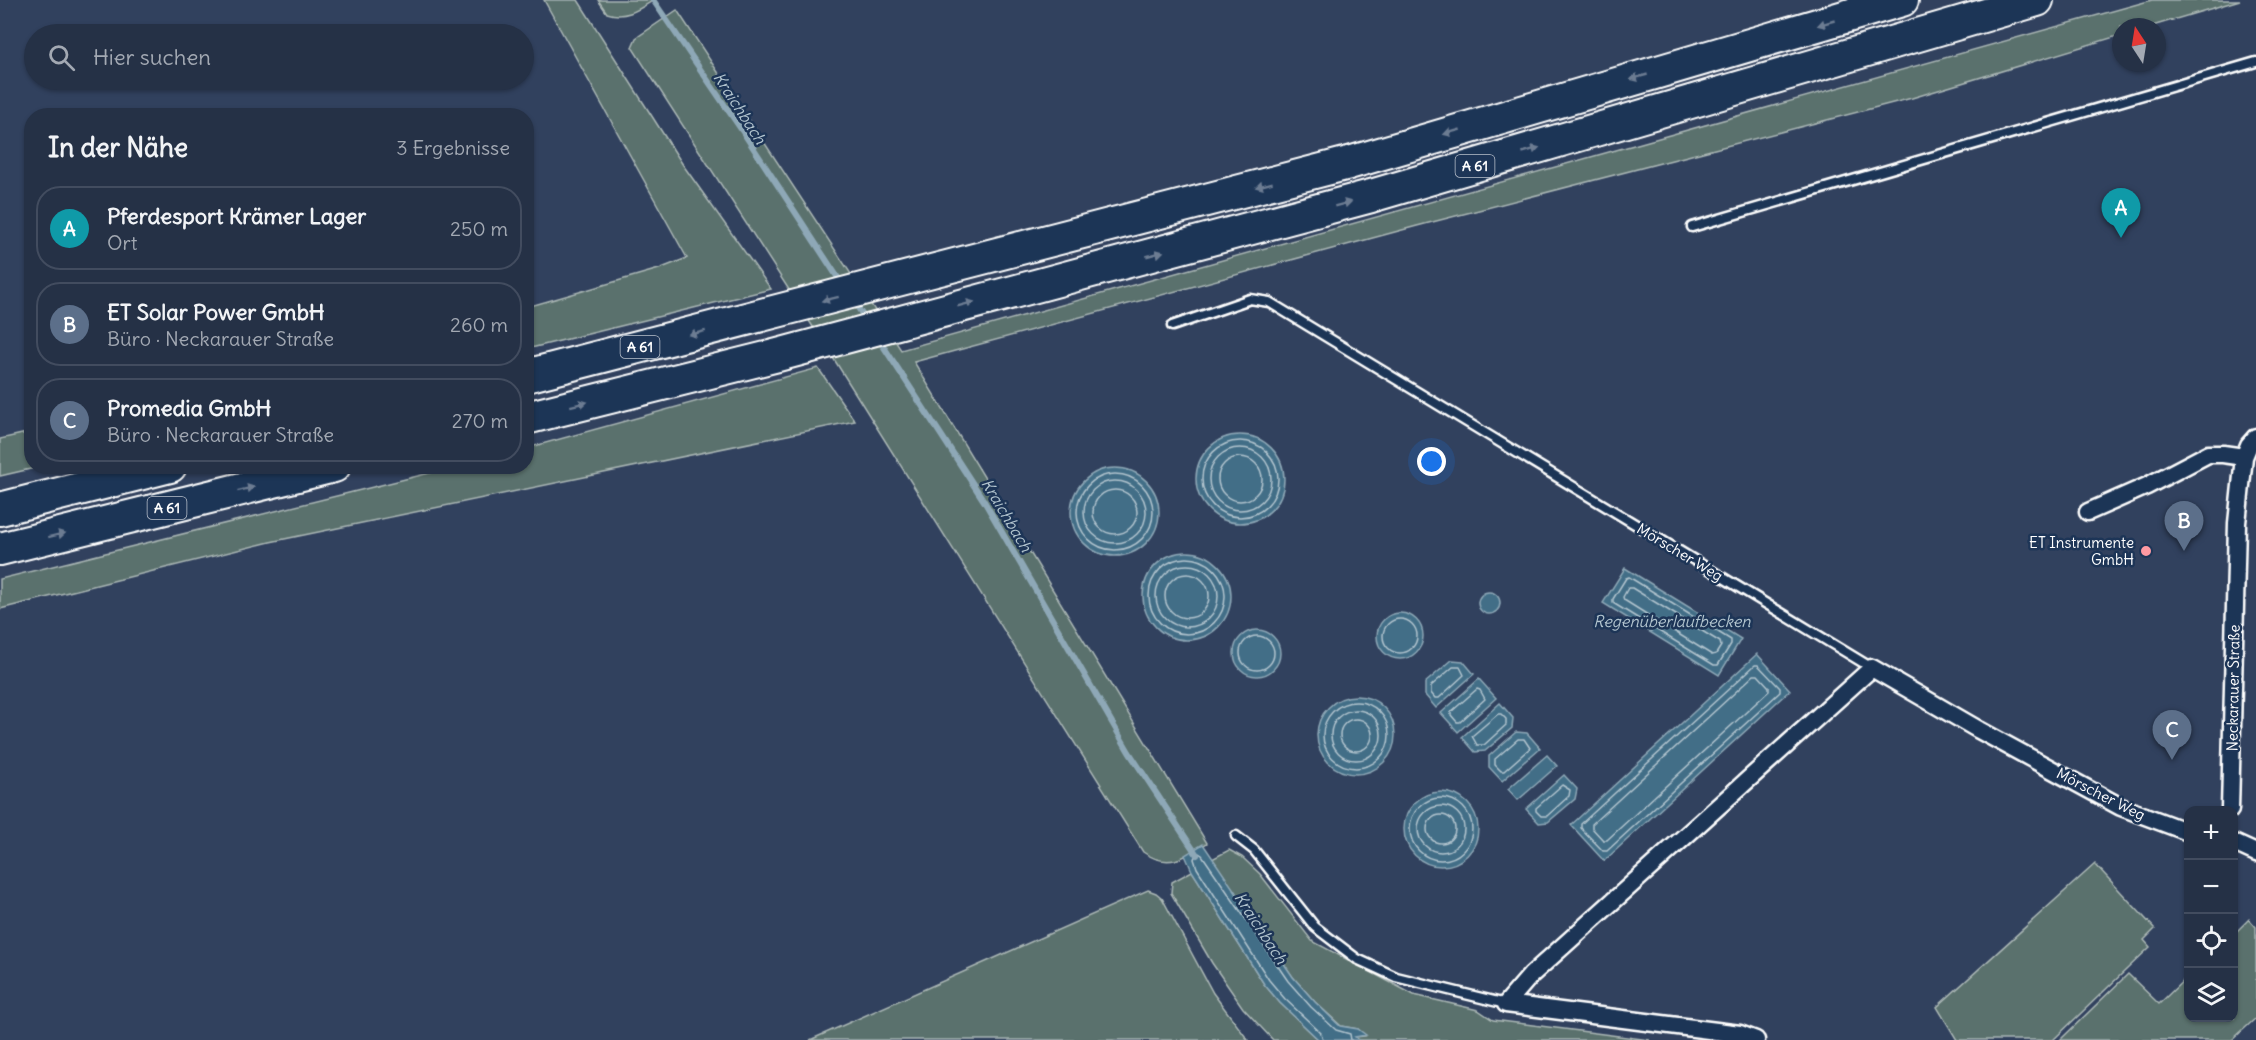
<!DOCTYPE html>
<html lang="de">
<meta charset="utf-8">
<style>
body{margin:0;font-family:Delius,sans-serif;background:#2d394d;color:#f1f3f6}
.controls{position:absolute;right:18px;bottom:18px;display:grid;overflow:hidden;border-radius:12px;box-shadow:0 2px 4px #0004}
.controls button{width:54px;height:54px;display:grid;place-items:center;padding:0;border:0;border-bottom:2px solid #424c5f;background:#253146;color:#f1f3f6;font:30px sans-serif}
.compass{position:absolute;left:2112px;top:18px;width:54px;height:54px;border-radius:50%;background:#253146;box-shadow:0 2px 4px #0004;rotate:348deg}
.you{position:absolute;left:1432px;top:462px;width:21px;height:21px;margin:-15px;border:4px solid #fff;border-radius:50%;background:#1a73e8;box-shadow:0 0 0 9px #1a73e833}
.badge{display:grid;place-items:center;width:39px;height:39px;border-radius:50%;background:#ea580c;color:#fff;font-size:20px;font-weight:700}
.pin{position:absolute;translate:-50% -50px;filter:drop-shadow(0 2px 3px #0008)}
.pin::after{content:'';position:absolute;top:32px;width:21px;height:18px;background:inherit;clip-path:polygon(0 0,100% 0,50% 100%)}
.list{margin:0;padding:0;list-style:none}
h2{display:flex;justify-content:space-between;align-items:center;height:78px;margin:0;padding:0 24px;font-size:26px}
h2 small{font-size:20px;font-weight:400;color:#a3a9b3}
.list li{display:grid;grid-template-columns:39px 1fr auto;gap:18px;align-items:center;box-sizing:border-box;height:84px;margin:0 12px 12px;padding:0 12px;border:2px solid #424c5f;border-radius:24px}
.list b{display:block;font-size:22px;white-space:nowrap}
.list p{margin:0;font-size:20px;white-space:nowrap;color:#a3a9b3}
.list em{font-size:20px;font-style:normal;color:#a3a9b3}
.icon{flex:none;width:33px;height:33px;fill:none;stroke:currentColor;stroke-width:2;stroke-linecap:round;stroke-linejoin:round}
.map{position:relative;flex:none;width:2256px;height:1040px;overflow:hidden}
.search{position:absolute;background:#253146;box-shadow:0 2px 4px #0004;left:24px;top:24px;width:510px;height:66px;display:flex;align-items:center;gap:15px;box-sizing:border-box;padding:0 21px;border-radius:33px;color:#a3a9b3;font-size:22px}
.panel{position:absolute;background:#253146;box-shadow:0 2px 4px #0004;left:24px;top:108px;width:510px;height:366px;border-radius:24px}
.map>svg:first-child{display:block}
.green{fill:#5a716d;stroke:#acb8b6;stroke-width:1.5}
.water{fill:#426e87;stroke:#8ea8b7;stroke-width:1.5}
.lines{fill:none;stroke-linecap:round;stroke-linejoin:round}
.shore{stroke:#b3c5cf;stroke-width:1.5}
.stream{stroke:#8ea8b7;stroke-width:6}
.service-casing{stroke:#fff;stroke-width:13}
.minor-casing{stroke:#fff;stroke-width:21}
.motorway-casing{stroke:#fff;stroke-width:36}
.service{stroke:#1d3557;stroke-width:8}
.minor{stroke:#1d3557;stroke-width:16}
.motorway{stroke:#1d3557;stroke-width:32}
.oneway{fill:#6c7c92}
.poi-dot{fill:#ff9aa2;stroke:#1d3557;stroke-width:2}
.labels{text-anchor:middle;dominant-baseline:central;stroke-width:5;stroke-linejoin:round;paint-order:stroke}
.shield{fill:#1d3557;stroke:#bbc2cd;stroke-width:1.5}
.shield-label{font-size:14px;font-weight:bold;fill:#fff}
.poi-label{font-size:15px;fill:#fff;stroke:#1d3557;text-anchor:end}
.street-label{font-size:15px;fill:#fff;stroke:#1d3557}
.water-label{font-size:16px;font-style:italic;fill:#b3c5cf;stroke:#1d3557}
</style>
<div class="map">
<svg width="2256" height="1040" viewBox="0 0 2256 1040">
<rect width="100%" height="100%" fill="#31415e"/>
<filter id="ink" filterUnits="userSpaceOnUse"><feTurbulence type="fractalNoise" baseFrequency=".0167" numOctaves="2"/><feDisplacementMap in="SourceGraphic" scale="12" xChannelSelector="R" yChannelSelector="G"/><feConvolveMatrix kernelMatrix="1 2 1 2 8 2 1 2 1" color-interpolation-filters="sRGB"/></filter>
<g filter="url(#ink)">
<!-- green -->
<path class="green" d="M 544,0 L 578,0 L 683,165 L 771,289 L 527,349 L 527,307 L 659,269 L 687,258 Z
M 598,0 L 654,0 C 638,10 626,19 607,13 Z
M 2152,0 L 2240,0 L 2149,27 L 2121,27 L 2121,35 L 1912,98 L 1417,226 L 914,362 L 1207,843 C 1186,857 1168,870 1143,852 L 837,364 L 632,47 L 636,38 L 677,10 L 901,350 Z
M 818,368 L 855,421 L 270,542 L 0,609 L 0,579 L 454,467 L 526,466 L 527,448 Z
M 31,432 L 32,466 L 39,467 L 0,476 L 0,439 Z
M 1229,850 L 1242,857 L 1260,874 L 1312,941 L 1414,995 L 1478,1010 L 1493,1020 L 1650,1040 L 1359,1040 L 1355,1037 L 1365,1036 L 1358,1029 L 1341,1026 L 1315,1002 L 1293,977 L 1212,859 Z
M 2095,864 L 2155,929 L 2144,940 L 2150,947 L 2053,1040 L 1957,1040 L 1937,1007 Z
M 1192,871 L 1264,984 L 1280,1003 L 1319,1040 L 1273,1040 L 1243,1008 L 1212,963 L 1171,893 L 1172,882 Z
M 1148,890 L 1156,893 L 1162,898 L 1213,993 L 1248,1040 L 810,1040 Z
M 2249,919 L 2256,927 L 2256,1018 L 2232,1040 L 2060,1040 L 2128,974 L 2159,1004 L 2188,976 L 2188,1018 L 2234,1018 L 2234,934 Z"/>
<!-- water -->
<path class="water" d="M1196 479a44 44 0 1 1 88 0a44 44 0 1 1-88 0Z
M1071 512a44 44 0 1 1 88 0a44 44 0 1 1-88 0Z
M1143 596a44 44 0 1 1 88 0a44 44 0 1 1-88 0Z
M 1625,568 L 1741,639 L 1719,675 L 1603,603 Z
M1478 603a11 11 0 1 1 22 0a11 11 0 1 1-22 0Z
M1377 636a23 23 0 1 1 46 0a23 23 0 1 1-46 0Z
M1234 653a23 23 0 1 1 46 0a23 23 0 1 1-46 0Z
M 1757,654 L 1790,690 L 1604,861 L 1571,825 Z
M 1452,660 L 1463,661 L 1474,674 L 1436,708 L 1425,695 L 1425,683 Z
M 1479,679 L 1496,698 L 1458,732 L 1441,713 Z
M1317 735a39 39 0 1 1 78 0a39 39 0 1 1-78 0Z
M 1500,703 L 1513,718 L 1512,728 L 1485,751 L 1475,752 L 1462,737 Z
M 1516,732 L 1527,733 L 1540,748 L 1502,781 L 1489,767 L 1489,756 Z
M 1547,755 L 1557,766 L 1518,800 L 1508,789 Z
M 1564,775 L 1577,789 L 1575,799 L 1548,822 L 1539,823 L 1526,809 Z
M1404 829a37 37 0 1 1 74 0a37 37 0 1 1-74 0Z
M 1203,844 L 1293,977 L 1315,1002 L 1340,1026 L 1358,1029 L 1366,1035 L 1355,1037 L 1359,1040 L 1319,1040 L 1280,1003 L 1264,984 L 1192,871 L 1185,855 Z"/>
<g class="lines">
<!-- shore -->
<path class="shore" d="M1202 479a38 38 0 1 1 76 0a38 38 0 1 1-76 0Z
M1209 479a31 31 0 1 1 62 0a31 31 0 1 1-62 0Z
M1218 479a22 22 0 1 1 44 0a22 22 0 1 1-44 0Z
M1077 512a38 38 0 1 1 76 0a38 38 0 1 1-76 0Z
M1084 512a31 31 0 1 1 62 0a31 31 0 1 1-62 0Z
M1093 512a22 22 0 1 1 44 0a22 22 0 1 1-44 0Z
M1149 596a38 38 0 1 1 76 0a38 38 0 1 1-76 0Z
M1156 596a31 31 0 1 1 62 0a31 31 0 1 1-62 0Z
M1165 596a22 22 0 1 1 44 0a22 22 0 1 1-44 0Z
M 1629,577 L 1731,640 L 1731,644 L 1718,665 L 1714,665 L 1613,603 L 1613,599 L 1626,578 Z
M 1628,588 L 1632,588 L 1720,642 L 1721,646 L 1716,654 L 1712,655 L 1624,600 L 1623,597 Z
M1383 636a17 17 0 1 1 34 0a17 17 0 1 1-34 0Z
M1240 653a17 17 0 1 1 34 0a17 17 0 1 1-34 0Z
M 1755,665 L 1758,665 L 1780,688 L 1780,692 L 1607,851 L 1603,851 L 1581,828 L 1581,824 Z
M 1453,667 L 1460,667 L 1464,675 L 1439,698 L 1435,698 L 1431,693 L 1431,686 Z
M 1754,675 L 1758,675 L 1769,687 L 1769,691 L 1607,840 L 1603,840 L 1592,828 L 1592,824 Z
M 1477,689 L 1480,690 L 1485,699 L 1460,722 L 1457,722 L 1451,715 L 1451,712 Z
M1323 735a33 33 0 1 1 66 0a33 33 0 1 1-66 0Z
M1331 735a25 25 0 1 1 50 0a25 25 0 1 1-50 0Z
M 1498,714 L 1501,714 L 1506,719 L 1506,725 L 1484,745 L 1477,745 L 1472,736 Z
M1340 735a16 16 0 1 1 32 0a16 16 0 1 1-32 0Z
M 1518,739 L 1524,739 L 1530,748 L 1504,771 L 1501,771 L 1495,765 L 1495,759 Z
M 1562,785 L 1570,790 L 1569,796 L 1547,816 L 1541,816 L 1536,811 L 1536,808 Z
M1410 829a31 31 0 1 1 62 0a31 31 0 1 1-62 0Z
M1418 829a23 23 0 1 1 46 0a23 23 0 1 1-46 0Z
M1427 829a14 14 0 1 1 28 0a14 14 0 1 1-28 0Z
M 1323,1040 L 1321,1033 L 1285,999 L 1269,980 L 1197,868 L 1194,859 L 1195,856 L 1199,853 L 1202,855 L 1288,981 L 1311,1007 L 1336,1030 L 1350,1034 L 1351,1040"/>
<!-- stream -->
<path class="stream" d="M 653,0 L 743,132 L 842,284
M 853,300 L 867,322
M 878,338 L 984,501 L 1129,752 L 1197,855"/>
<defs>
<path id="service" d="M 1692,227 L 2256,62
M 1172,326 L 1250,299 L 1269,302 L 1872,668
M 1236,836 L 1254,850 L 1315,927 L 1357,959 L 1396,977 L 1506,1004"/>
<path id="minor" d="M 2088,512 L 2147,486 L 2208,454 L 2223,454 L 2244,457 L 2249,445 L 2256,437
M 2230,810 L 2237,523 L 2244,457
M 2234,843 L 2256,853
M 1506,1004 L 1531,975 L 1872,668 L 1979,730 L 2121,807 L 2188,832
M 1506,1004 L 1740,1034 L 1756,1040"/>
<path id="motorway" d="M 526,376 L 1349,163 L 1902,0
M 526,418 L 778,355 L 1371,196 L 2037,0
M 0,509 L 170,466
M 0,549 L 334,466"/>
</defs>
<!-- service casing -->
<use href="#service" class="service-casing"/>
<!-- minor casing -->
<use href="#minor" class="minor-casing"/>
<!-- motorway casing -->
<use href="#motorway" class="motorway-casing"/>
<!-- service -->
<use href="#service" class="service"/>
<!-- minor -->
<use href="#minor" class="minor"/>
<!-- motorway -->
<use href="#motorway" class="motorway"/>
</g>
<!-- one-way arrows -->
<defs><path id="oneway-solid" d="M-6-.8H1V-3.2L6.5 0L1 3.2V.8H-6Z" transform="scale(1.5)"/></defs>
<g class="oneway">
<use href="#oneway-solid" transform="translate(1826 23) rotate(164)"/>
<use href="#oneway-solid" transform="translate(1639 77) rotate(164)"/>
<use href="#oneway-solid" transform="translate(1452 132) rotate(164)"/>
<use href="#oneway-solid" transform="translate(1531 150) rotate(-16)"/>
<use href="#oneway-solid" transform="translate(1264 185) rotate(165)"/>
<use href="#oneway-solid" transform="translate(1343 204) rotate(-15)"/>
<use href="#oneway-solid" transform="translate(1155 254) rotate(-15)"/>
<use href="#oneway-solid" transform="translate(830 299) rotate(166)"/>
<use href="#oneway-solid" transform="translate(966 304) rotate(-15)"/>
<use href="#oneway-solid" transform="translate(697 333) rotate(166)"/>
<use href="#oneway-solid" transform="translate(579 404) rotate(-14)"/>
<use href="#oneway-solid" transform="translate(246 489) rotate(-14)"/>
<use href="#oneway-solid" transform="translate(57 535) rotate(-14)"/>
</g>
</g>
<!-- markers -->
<circle class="poi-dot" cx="2146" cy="551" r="6"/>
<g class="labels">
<!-- shield labels -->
<g class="shield">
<rect x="1455.5" y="155" width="39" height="22" rx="4.5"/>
<rect x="620.5" y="336" width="39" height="22" rx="4.5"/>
<rect x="147.5" y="497" width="39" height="22" rx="4.5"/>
</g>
<g class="shield-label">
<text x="1475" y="166">A 61</text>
<text x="640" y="347">A 61</text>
<text x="167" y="508">A 61</text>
</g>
<!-- poi labels -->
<g class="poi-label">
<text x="2134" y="542">ET Instrumente<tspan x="2134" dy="17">GmbH</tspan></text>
</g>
<!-- street labels -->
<g class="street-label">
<text transform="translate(1680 552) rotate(31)">Mörscher Weg</text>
<text transform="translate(2233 688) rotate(-89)">Neckarauer Straße</text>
<text transform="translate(2101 794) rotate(27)">Mörscher Weg</text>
</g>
<!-- water labels -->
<g class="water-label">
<text transform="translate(740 108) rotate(57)">Kraichbach</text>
<text transform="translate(1007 515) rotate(59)">Kraichbach</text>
<text x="1672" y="621">Regenüberlaufbecken</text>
<text transform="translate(1261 928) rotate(57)">Kraichbach</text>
</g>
</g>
</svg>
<div class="controls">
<button>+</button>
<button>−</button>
<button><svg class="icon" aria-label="locate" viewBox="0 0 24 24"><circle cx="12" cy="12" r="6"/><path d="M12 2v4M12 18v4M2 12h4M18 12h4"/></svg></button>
<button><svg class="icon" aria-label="layers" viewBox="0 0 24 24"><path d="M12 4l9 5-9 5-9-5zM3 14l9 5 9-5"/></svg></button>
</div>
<svg class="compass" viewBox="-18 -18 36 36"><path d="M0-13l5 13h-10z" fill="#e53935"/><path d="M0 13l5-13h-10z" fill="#a3a9b3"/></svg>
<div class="you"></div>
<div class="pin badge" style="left:2121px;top:238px;background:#0f9aa8">A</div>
<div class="pin badge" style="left:2184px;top:551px;background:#5c6f8a">B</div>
<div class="pin badge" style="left:2172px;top:760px;background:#5c6f8a">C</div>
<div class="search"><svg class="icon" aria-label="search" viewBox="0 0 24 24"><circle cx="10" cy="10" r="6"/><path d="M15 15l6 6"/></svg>Hier suchen</div>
<section class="panel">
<h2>In der Nähe<small>3 Ergebnisse</small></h2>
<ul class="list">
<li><span class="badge" style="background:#0f9aa8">A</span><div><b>Pferdesport Krämer Lager</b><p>Ort</p></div><em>250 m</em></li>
<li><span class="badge" style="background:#5c6f8a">B</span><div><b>ET Solar Power GmbH</b><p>Büro · Neckarauer Straße</p></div><em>260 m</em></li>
<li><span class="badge" style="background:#5c6f8a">C</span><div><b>Promedia GmbH</b><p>Büro · Neckarauer Straße</p></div><em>270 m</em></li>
</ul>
</section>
</div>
